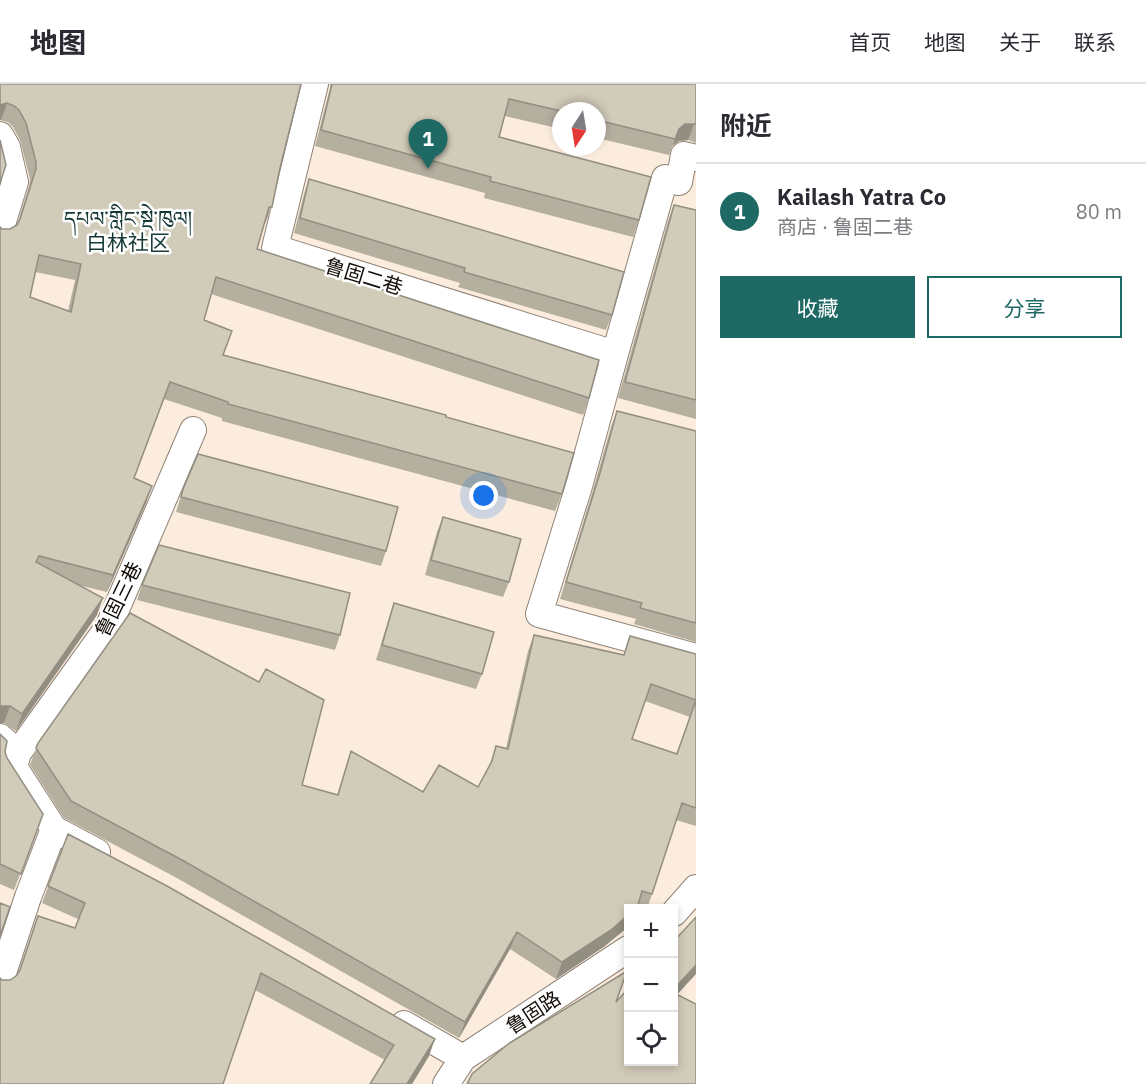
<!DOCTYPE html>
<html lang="zh">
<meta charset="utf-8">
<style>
body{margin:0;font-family:"IBM Plex Sans","Noto Sans SC","Noto Serif Tibetan",sans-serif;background:#f2f2f3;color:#2b2b33}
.controls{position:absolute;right:18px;bottom:18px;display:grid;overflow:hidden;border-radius:0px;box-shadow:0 3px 9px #0003}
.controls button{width:54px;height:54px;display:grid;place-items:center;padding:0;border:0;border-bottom:2px solid #e1e1e2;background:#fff;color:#2b2b33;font:30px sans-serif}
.compass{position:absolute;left:552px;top:18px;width:54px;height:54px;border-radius:50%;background:#fff;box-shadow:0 3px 9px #0003;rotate:192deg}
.you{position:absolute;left:484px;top:412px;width:21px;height:21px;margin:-15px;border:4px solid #fff;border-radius:50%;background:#1a73e8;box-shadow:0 0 0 9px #1a73e833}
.badge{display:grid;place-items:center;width:39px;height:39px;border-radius:50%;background:#1e6964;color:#fff;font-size:20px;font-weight:700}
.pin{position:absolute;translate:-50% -50px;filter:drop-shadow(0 2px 3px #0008)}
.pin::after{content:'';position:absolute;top:32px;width:21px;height:18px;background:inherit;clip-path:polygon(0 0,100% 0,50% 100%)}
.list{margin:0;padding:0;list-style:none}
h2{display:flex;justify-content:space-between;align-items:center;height:78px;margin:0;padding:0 24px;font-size:26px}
h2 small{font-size:20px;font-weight:400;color:#7c7c81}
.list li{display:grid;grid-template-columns:39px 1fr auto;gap:18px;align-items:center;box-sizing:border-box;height:96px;padding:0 24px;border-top:2px solid #e1e1e2}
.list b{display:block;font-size:22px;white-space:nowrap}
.list p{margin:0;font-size:20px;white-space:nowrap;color:#7c7c81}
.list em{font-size:20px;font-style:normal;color:#7c7c81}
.actions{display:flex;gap:12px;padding:18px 24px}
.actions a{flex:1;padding:14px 0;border:2px solid #1e6964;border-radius:0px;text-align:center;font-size:21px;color:#1e6964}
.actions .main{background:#1e6964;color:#fff}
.icon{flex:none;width:33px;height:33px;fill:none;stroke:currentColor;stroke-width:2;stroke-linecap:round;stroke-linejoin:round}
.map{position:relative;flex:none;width:696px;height:1000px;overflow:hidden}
header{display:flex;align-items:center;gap:36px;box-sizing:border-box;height:84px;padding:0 30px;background:#fff;border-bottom:2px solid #e1e1e2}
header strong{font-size:28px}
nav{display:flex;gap:33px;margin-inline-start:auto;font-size:21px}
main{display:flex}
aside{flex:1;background:#fff}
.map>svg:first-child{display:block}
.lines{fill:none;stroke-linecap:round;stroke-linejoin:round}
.pedestrian-casing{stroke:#8f8275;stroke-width:28}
.pedestrian{stroke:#fff;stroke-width:26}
.wall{fill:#b4af9f;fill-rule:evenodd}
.shaded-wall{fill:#928e82}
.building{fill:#d1cbb9;stroke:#928e82;stroke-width:1.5;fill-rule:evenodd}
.labels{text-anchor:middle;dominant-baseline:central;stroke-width:5;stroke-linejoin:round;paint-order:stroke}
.street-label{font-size:20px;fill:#130e09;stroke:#fff}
.neighbourhood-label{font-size:21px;fill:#153835;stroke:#fff}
</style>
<header>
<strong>地图</strong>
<nav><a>首页</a><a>地图</a><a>关于</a><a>联系</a></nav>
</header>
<main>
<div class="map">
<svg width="696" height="1000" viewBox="0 0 696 1000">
<rect width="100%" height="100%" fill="#fbecde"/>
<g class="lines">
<defs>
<path id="pedestrian" d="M 315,0 L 275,164 L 615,270 L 579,402 L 539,530 L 696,573
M 0,51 L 7,63 L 15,98 L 0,147
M 615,270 L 665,94 L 679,98 L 684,71 L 696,74
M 0,653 L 18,669 L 14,683 L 54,745 L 97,768
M 18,669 L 109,542 L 193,346
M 674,829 L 696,804
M 0,898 L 28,813 L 54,745
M 404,940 L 463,974
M 446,1000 L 463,974 L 628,865"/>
</defs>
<!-- pedestrian casing -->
<use href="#pedestrian" class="pedestrian-casing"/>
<!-- pedestrian -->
<use href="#pedestrian" class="pedestrian"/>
</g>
<!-- wall -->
<path class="wall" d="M 0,0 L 280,84 L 272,123 L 265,140 L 264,140 L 257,165 L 589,314 L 583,331 L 211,210 L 204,236 L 223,271 L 446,333 L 562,410 L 555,427 L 222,337 L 222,334 L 164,315 L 134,395 L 146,419 L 107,508 L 78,501 L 97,531 L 16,647 L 4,639 L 0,639 L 0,143 L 2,145 L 10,145 L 17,141 L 18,138 L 29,102 L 30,95 L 20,56 L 13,43 L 8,38 L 0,36 ZM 35,188 L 75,196 L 68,227 L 30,213 Z
M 330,0 L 696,0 L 696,59 L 688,56 L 679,57 L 672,62 L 669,71 L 597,54 L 597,27 L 561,27 L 561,45 L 505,32 L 499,53 L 639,136 L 633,153 L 484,114 L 485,109 L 315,62 L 330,4 Z
M 309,95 L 612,231 L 606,246 L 458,203 L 460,199 L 294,149 L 304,110 Z
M 674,121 L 696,126 L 696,335 L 618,314 L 668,137 Z
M 617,327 L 696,347 L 696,558 L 634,540 L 636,535 L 560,515 L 593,406 L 611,343 Z
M 183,405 L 386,467 L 381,482 L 176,428 Z
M 443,433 L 509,498 L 503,513 L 425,491 L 437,448 Z
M 142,501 L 340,551 L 335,566 L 137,516 Z
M 394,519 L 482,590 L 476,605 L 376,576 L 389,534 Z
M 534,551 L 623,571 L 696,570 L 696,742 L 676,736 L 647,825 L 637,824 L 605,862 L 556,895 L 510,865 L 459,954 L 175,793 L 64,734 L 30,681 L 38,659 L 302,701 L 337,711 L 351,667 L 423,708 L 478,703 L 488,685 L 496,662 L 506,664 L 528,567 ZM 645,617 L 690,633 L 676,670 L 632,655 Z
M 0,650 L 7,674 L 43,730 L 14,806 L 0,800 Z
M 68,750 L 429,972 L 412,1000 L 370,1000 L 385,976 L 255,906 L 2,896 L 10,896 L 16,892 L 19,888 L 38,832 L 75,844 L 78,835 L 42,819 Z"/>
<!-- shaded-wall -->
<path class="shaded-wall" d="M 7,19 L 1,36 L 0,36 L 0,21 Z
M 685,40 L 694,40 L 688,56 L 679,57 L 672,62 L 669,71 L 679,45 Z
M 152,402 L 146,419 L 107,508 L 113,491 Z
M 103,514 L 97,531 L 16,647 L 22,630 Z
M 2,622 L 10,622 L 4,639 L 0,639 L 0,623 Z
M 628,831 L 628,843 L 605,862 L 556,895 L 562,878 Z
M 517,848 L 510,865 L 459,954 L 465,938 Z
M 696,881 L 696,890 L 674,914 L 674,905 Z
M 435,955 L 429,972 L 412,1000 L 407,1000 Z"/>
<!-- building -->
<path class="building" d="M 0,0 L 301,0 L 280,84 L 272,123 L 269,123 L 257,165 L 599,276 L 589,314 L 216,193 L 204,236 L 232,247 L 223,271 L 446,331 L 446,333 L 574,369 L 562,410 L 228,320 L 228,318 L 170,298 L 134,394 L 152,402 L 113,491 L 39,472 L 36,478 L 103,514 L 22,630 L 10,622 L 2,622 L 0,623 L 0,143 L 2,145 L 10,145 L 17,141 L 20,135 L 36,85 L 36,78 L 26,39 L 19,26 L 14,22 L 7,19 L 0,21 ZM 39,171 L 81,180 L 71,228 L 30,213 Z
M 332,0 L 696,0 L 696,40 L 685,40 L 679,45 L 675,55 L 597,36 L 597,27 L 561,27 L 509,15 L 499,53 L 651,93 L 639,136 L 490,97 L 491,93 L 321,46 Z
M 0,56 L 6,81 L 0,99 Z
M 309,95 L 624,188 L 612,231 L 464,188 L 465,184 L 300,134 Z
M 674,121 L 696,126 L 696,316 L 625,298 Z
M 617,327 L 696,347 L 696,539 L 640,524 L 642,519 L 566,498 L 600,389 Z
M 198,370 L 398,423 L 386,467 L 181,413 L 183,405 Z
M 443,433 L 521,455 L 509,498 L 431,476 Z
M 159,461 L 350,509 L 340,551 L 142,501 Z
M 394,519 L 494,548 L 482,590 L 382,561 Z
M 130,529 L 259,598 L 266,585 L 324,616 L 302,701 L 338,711 L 351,667 L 423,708 L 439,681 L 478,703 L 492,677 L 496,662 L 508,665 L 534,551 L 624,571 L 630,552 L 696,570 L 696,724 L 682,719 L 652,810 L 642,807 L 637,824 L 628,825 L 628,831 L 611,846 L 562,878 L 517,848 L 465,938 L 182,776 L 71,717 L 36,664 L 38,659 ZM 651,600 L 696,616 L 677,670 L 632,655 Z
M 0,650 L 7,657 L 5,668 L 7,674 L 43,730 L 21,790 L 0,780 Z
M 68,750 L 167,802 L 435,955 L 407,1000 L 370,1000 L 394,961 L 261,889 L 223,1000 L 0,1000 L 0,894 L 2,896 L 10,896 L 16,892 L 20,886 L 38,832 L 75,844 L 85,819 L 48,802 Z
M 0,819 L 10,823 L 0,852 Z
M 696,833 L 696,881 L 674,905 L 674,857 Z
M 627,887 L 616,918 L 628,905 L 628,978 L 674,978 L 674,909 L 696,920 L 696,1000 L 467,1000 L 472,990 L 508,960 Z"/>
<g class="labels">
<!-- street labels -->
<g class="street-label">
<text transform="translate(364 192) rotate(17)">鲁固二巷</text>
<text transform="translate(118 515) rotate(-64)">鲁固三巷</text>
<text transform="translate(533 928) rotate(-33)">鲁固路</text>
</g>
<!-- neighbourhood labels -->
<g class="neighbourhood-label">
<text x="128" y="134">དཔལ་གླིང་སྡེ་ཁུལ།<tspan x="128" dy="24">白林社区</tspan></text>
</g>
</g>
</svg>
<div class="controls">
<button>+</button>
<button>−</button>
<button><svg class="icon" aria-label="locate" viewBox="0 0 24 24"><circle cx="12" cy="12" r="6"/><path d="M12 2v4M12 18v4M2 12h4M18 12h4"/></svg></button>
</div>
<svg class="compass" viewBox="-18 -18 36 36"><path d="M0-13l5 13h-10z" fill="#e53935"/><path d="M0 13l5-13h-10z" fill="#7c7c81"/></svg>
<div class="you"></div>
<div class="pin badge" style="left:428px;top:85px">1</div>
</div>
<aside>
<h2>附近<small></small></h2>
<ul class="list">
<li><span class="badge">1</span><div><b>Kailash Yatra Co</b><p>商店 · 鲁固二巷</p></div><em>80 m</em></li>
</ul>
<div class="actions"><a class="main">收藏</a><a>分享</a></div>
</aside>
</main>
